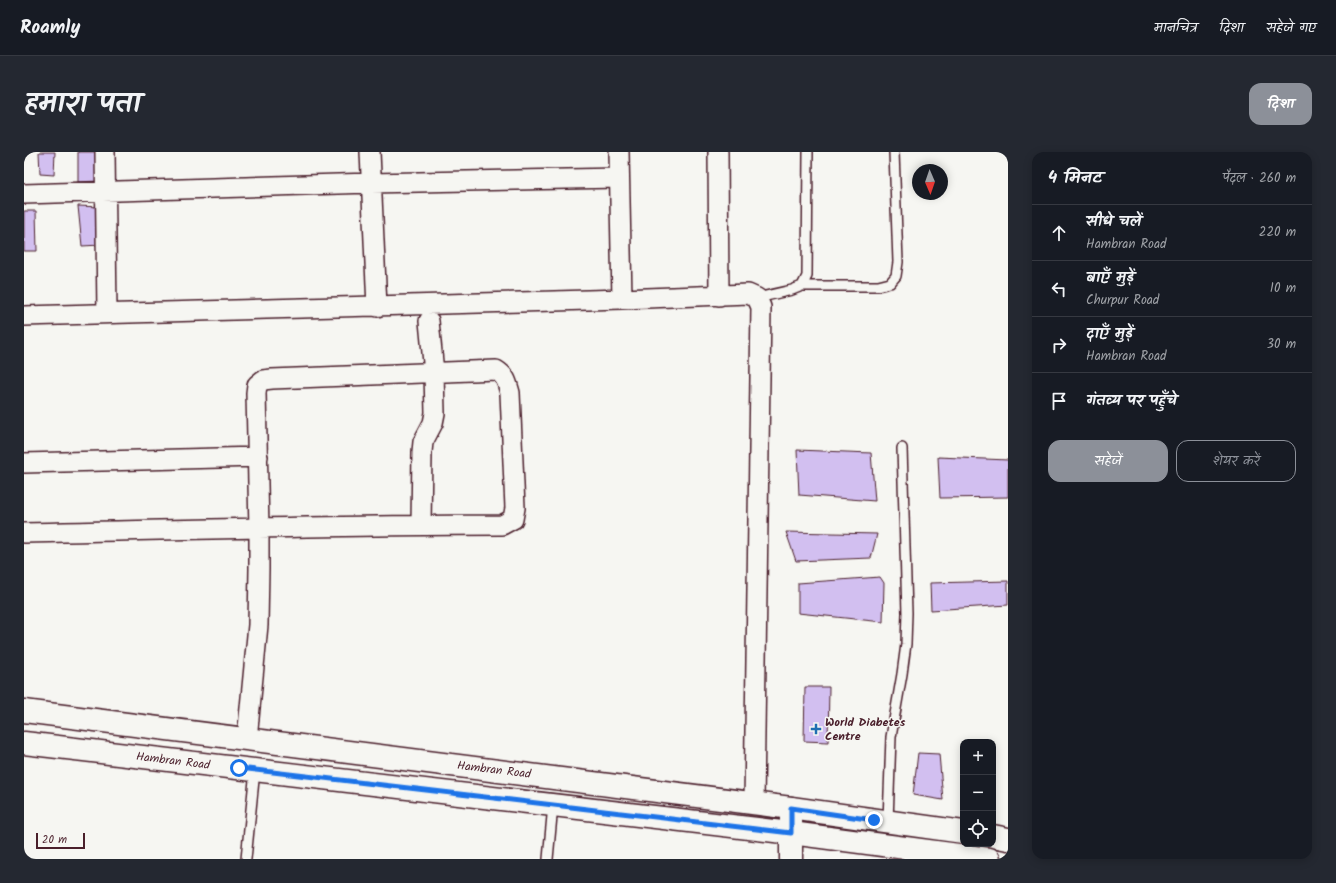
<!DOCTYPE html>
<html lang="hi">
<meta charset="utf-8">
<style>
body{margin:0;font-family:Kalam,"Playpen Sans Deva",sans-serif;background:#242831;color:#f1f3f6}
.controls{position:absolute;right:12px;bottom:12px;display:grid;overflow:hidden;border-radius:8px;box-shadow:0 2px 10px #0003}
.controls button{width:36px;height:36px;display:grid;place-items:center;padding:0;border:0;border-bottom:1px solid #363941;background:#171b24;color:#f1f3f6;font:20px sans-serif}
.compass{position:absolute;left:888px;top:12px;width:36px;height:36px;border-radius:50%;background:#171b24;box-shadow:0 2px 10px #0003;rotate:178deg}
.scale{position:absolute;left:12px;bottom:10px;width:49px;box-sizing:border-box;padding-left:4px;border:2px solid #4a1f2b;border-top:0;font-size:11px;line-height:14px;white-space:nowrap;color:#4a1f2b;-webkit-text-stroke:3px #f6f6f2;paint-order:stroke}
.stop{position:absolute;width:12px;height:12px;margin:-9px;border:3px solid #1a73e8;border-radius:50%;background:#fff}
.stop.end{background:#1a73e8;border-color:#fff;box-shadow:0 1px 4px #0008}
.list{margin:0;padding:0;list-style:none}
h2{display:flex;justify-content:space-between;align-items:center;height:52px;margin:0;padding:0 16px;font-size:17px}
h2 small{font-size:13px;font-weight:400;color:#9ea1a6}
.list li{display:grid;grid-template-columns:26px 1fr auto;gap:12px;align-items:center;box-sizing:border-box;height:56px;padding:0 16px;border-top:1px solid #363941}
.list b{display:block;font-size:15px;white-space:nowrap}
.list p{margin:0;font-size:13px;white-space:nowrap;color:#9ea1a6}
.list em{font-size:13px;font-style:normal;color:#9ea1a6}
.actions{display:flex;gap:8px;padding:12px 16px}
.actions a{flex:1;padding:9px 0;border:1px solid #8c9099;border-radius:12px;text-align:center;font-size:14px;color:#8c9099}
.actions .main{background:#8c9099;color:#fff}
.icon{flex:none;width:22px;height:22px;fill:none;stroke:currentColor;stroke-width:2;stroke-linecap:round;stroke-linejoin:round}
.map{position:relative;flex:none;width:984px;height:707px;overflow:hidden;border-radius:12px}
header{display:flex;align-items:center;gap:24px;box-sizing:border-box;height:56px;padding:0 20px;background:#171b24;border-bottom:1px solid #363941}
header strong{font-size:19px}
nav{display:flex;gap:22px;margin-inline-start:auto;font-size:14px}
.intro{display:flex;align-items:center;justify-content:space-between;box-sizing:border-box;height:96px;padding:0 24px}
h1{margin:0;font-size:28px}
.button{padding:10px 18px;border-radius:12px;background:#8c9099;color:#fff;font-size:14px;font-weight:700}
main{display:flex;gap:24px;padding:0 24px}
aside{flex:1;background:#171b24;border-radius:12px;box-shadow:0 2px 10px #0003}
.map>svg:first-child{display:block}
.building{fill:#d2bff0;stroke:#4a1f2b}
.lines{fill:none;stroke-linecap:round;stroke-linejoin:round}
.service-casing{stroke:#4a1f2b;stroke-width:12}
.minor-casing{stroke:#4a1f2b;stroke-width:22}
.tertiary-casing{stroke:#4a1f2b;stroke-width:25}
.secondary-casing{stroke:#4a1f2b;stroke-width:25}
.service{stroke:#f6f6f2;stroke-width:9}
.minor{stroke:#f6f6f2;stroke-width:19}
.tertiary{stroke:#f6f6f2;stroke-width:22}
.secondary{stroke:#f6f6f2;stroke-width:22}
.route{stroke:#1a73e8;stroke-width:5}
.poi-dot{fill:#1f6fb2;stroke:#f6f6f2;stroke-width:1.5}
.labels{text-anchor:middle;dominant-baseline:central;stroke-width:3;stroke-linejoin:round;paint-order:stroke}
.poi-label{font-size:12px;font-weight:bold;fill:#4a1f2b;stroke:#f6f6f2;text-anchor:start}
.street-label{font-size:12px;fill:#4a1f2b;stroke:#f6f6f2}
</style>
<header>
<strong>Roamly</strong>
<nav><a>मानचित्र</a><a>दिशा</a><a>सहेजे गए</a></nav>
</header>
<div class="intro"><h1>हमारा पता</h1><a class="button">दिशा</a></div>
<main>
<div class="map">
<svg width="984" height="707" viewBox="0 0 984 707">
<rect width="100%" height="100%" fill="#f6f6f2"/>
<filter id="ink" filterUnits="userSpaceOnUse"><feTurbulence type="fractalNoise" baseFrequency=".025" numOctaves="2"/><feDisplacementMap in="SourceGraphic" scale="8" xChannelSelector="R" yChannelSelector="G"/><feConvolveMatrix kernelMatrix="1 2 1 2 8 2 1 2 1" color-interpolation-filters="sRGB"/></filter>
<g filter="url(#ink)">
<!-- building -->
<path class="building" d="M 15,0 L 31,0 L 30,23 L 16,22 Z
M 54,0 L 74,0 L 72,30 L 54,30 Z
M 54,54 L 76,55 L 77,93 L 58,94 Z
M 0,59 L 12,59 L 13,99 L 0,99 Z
M 773,298 L 847,301 L 851,349 L 775,343 Z
M 914,305 L 984,308 L 984,345 L 916,346 Z
M 762,380 L 853,382 L 847,406 L 772,409 Z
M 856,425 L 860,431 L 859,470 L 774,461 L 774,431 Z
M 984,429 L 984,453 L 907,458 L 906,431 Z
M 781,535 L 805,535 L 804,590 L 780,589 Z
M 894,601 L 915,602 L 919,648 L 889,643 Z"/>
<g class="lines">
<defs>
<path id="service" d="M 778,134 L 854,134 L 866,131 L 872,124 L 874,110 L 870,0
M 733,146 L 768,138 L 778,134 L 783,124 L 784,0
M 864,669 L 867,585 L 878,522 L 882,492 L 883,461 L 878,296
M 222,707 L 231,618
M 524,707 L 529,653"/>
<path id="minor" d="M 81,0 L 83,161
M 346,0 L 353,155
M 595,0 L 598,147
M 694,0 L 695,144
M 0,42 L 347,31 L 595,26
M 0,164 L 598,147 L 724,142 L 733,146 L 737,155 L 730,651
M 0,311 L 234,305
M 397,373 L 398,300 L 399,290 L 409,271 L 411,261 L 410,221 L 405,169
M 0,381 C 159,378 318,373 478,373 L 489,367 L 491,356 L 486,241 C 483,230 482,224 472,218 L 248,227 L 239,228 L 233,233 L 232,241 L 235,377 L 235,417 L 234,473 L 223,587"/>
<path id="tertiary" d="M 767,707 L 767,656"/>
<path id="secondary" d="M 0,559 L 767,656 L 939,680
M 0,591 L 767,681 L 965,707
M 969,684 L 984,687"/>
</defs>
<!-- service casing -->
<use href="#service" class="service-casing"/>
<!-- minor casing -->
<use href="#minor" class="minor-casing"/>
<!-- tertiary casing -->
<use href="#tertiary" class="tertiary-casing"/>
<!-- secondary casing -->
<use href="#secondary" class="secondary-casing"/>
<!-- service -->
<use href="#service" class="service"/>
<!-- minor -->
<use href="#minor" class="minor"/>
<!-- tertiary -->
<use href="#tertiary" class="tertiary"/>
<!-- secondary -->
<use href="#secondary" class="secondary"/>
</g>
</g>
<g class="lines" filter="url(#ink)">
<!-- route -->
<path class="route" d="M 215,616 L 767,681 L 767,656 L 850,668"/>
</g>
<!-- markers -->
<path class="poi-dot" d="M790 571h4v4h4v4h-4v4h-4v-4h-4v-4h4z"/>
<g class="labels">
<!-- poi labels -->
<g class="poi-label">
<text x="801" y="570">World Diabetes<tspan x="801" dy="14">Centre</tspan></text>
</g>
<!-- street labels -->
<g class="street-label">
<text transform="translate(149 609) rotate(7)">Hambran Road</text>
<text transform="translate(470 618) rotate(7)">Hambran Road</text>
</g>
</g>
</svg>
<div class="controls">
<button>+</button>
<button>−</button>
<button><svg class="icon" aria-label="locate" viewBox="0 0 24 24"><circle cx="12" cy="12" r="6"/><path d="M12 2v4M12 18v4M2 12h4M18 12h4"/></svg></button>
</div>
<svg class="compass" viewBox="-18 -18 36 36"><path d="M0-13l5 13h-10z" fill="#e53935"/><path d="M0 13l5-13h-10z" fill="#9ea1a6"/></svg>
<div class="scale">20 m</div>
<div class="stop" style="left:215px;top:616px"></div>
<div class="stop end" style="left:850px;top:668px"></div>
</div>
<aside>
<h2>4 मिनट<small>पैदल · 260 m</small></h2>
<ul class="list">
<li><svg class="icon" aria-label="ahead" viewBox="0 0 24 24"><path d="M12 20V5M6 11l6-6 6 6"/></svg><div><b>सीधे चलें</b><p>Hambran Road</p></div><em>220 m</em></li>
<li><svg class="icon" aria-label="left" viewBox="0 0 24 24"><path d="M17 20v-9H6M10 6l-5 5 5 5"/></svg><div><b>बाएँ मुड़ें</b><p>Churpur Road</p></div><em>10 m</em></li>
<li><svg class="icon" aria-label="right" viewBox="0 0 24 24"><path d="M7 20v-9h11M14 6l5 5-5 5"/></svg><div><b>दाएँ मुड़ें</b><p>Hambran Road</p></div><em>30 m</em></li>
<li><svg class="icon" aria-label="arrive" viewBox="0 0 24 24"><path d="M6 21V4h12l-3 4 3 4H6"/></svg><div><b>गंतव्य पर पहुँचे</b></div></li>
</ul>
<div class="actions"><a class="main">सहेजें</a><a>शेयर करें</a></div>
</aside>
</main>
